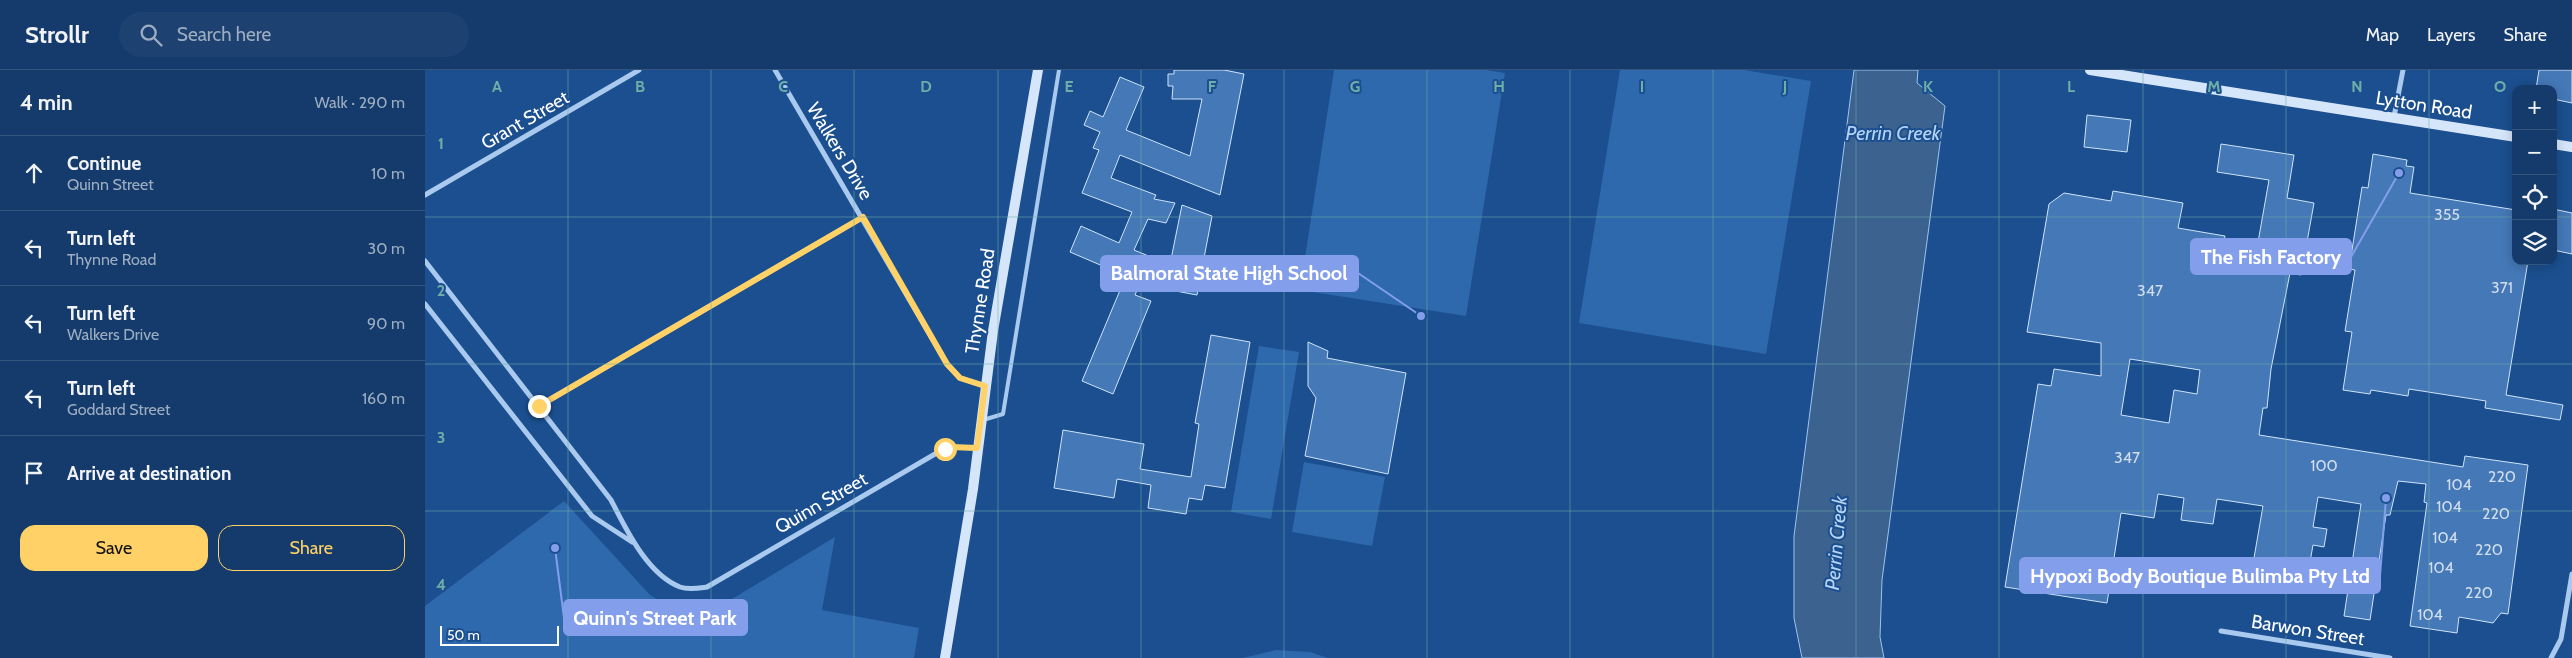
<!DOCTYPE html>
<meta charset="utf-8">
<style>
body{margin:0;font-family:Cabin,sans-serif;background:#1d4271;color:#f1f3f6}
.controls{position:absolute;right:15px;top:15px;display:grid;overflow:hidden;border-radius:10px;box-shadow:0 2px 12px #0003}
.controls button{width:45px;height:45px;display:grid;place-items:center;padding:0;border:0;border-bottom:1px solid #33557e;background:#143b6b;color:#f1f3f6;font:25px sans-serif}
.scale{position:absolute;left:15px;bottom:12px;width:119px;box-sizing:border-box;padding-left:5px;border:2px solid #fff;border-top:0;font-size:14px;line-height:18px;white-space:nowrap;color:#fff;-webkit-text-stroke:4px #1b4f8f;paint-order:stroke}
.stop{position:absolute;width:15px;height:15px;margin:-11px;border:4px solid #ffd166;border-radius:50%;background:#fff}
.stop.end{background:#ffd166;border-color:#fff;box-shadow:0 1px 5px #0008}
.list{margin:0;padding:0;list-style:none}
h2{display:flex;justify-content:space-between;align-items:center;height:65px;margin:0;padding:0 20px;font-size:21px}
h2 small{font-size:16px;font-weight:400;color:#9dadc1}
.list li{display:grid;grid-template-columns:32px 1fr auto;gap:15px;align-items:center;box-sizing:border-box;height:75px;padding:0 20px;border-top:1px solid #33557e}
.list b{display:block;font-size:19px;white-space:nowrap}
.list p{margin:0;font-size:16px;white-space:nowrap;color:#9dadc1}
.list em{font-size:16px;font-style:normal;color:#9dadc1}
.actions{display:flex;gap:10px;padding:15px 20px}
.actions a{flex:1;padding:11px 0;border:1px solid #ffd166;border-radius:15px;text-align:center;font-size:18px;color:#ffd166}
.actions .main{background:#ffd166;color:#111}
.icon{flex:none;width:28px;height:28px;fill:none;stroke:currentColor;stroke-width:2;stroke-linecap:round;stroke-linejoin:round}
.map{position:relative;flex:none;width:2147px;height:588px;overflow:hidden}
header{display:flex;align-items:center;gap:30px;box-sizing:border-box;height:70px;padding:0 25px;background:#143b6b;border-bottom:1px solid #33557e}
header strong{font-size:24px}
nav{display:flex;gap:28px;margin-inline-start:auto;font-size:18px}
.search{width:350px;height:45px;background:#1d4271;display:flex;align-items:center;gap:12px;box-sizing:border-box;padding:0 18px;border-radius:28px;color:#9dadc1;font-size:19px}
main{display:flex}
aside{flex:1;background:#143b6b}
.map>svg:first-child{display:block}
.green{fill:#2e69ad}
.water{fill:#3c6290;stroke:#9cc4f0}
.building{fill:#4478b7;stroke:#cfe3fa;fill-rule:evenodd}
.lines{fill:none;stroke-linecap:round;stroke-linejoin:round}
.service{stroke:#a9c9ee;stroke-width:4}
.minor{stroke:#a9c9ee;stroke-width:5}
.secondary{stroke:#d6e6fa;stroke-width:10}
.route{stroke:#ffd166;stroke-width:6}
.grid{fill:none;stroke:#6fada8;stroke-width:1;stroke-opacity:0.55}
.labels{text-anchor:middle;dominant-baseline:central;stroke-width:4;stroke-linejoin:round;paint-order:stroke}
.number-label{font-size:16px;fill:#d0dded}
.street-label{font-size:19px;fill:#fff;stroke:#1b4f8f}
.water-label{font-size:20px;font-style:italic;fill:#b5d3f5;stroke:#1b4f8f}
.grid-label{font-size:16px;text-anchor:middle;font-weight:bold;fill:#6fada8;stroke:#1b4f8f;stroke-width:4;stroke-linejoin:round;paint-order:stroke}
.leader{fill:none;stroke:#839eea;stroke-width:2}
.callout-dot{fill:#839eea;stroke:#1b4f8f;stroke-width:2}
.callout{fill:#839eea;stroke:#839eea;stroke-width:2}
.callout-label{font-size:20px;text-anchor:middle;font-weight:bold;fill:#fff}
</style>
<header>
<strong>Strollr</strong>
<div class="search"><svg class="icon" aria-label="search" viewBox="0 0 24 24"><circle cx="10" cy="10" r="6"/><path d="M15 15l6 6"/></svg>Search here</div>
<nav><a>Map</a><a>Layers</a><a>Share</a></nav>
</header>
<main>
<aside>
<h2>4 min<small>Walk · 290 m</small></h2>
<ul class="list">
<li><svg class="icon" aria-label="ahead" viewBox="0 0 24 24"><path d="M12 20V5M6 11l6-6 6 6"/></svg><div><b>Continue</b><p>Quinn Street</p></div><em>10 m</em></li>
<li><svg class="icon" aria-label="left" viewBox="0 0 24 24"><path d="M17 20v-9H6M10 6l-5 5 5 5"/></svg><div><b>Turn left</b><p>Thynne Road</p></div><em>30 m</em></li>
<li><svg class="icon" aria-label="left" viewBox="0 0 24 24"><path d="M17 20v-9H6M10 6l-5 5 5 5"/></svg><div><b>Turn left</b><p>Walkers Drive</p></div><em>90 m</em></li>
<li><svg class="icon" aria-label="left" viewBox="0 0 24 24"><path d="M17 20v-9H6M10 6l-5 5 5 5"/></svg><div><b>Turn left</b><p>Goddard Street</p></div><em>160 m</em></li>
<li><svg class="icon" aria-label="arrive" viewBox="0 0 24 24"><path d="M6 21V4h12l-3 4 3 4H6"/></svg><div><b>Arrive at destination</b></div></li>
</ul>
<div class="actions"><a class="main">Save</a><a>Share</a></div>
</aside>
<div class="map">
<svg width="2147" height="588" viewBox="0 0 2147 588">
<rect width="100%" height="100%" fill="#1b4f8f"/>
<!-- green -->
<path class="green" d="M 909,0 L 1061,0 L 1080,3 L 1041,246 L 875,220 Z
M 1195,0 L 1319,0 L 1386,11 L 1341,284 L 1154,253 Z
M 834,276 L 874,282 L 846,449 L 806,442 Z
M 879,392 L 960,407 L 947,476 L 867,462 Z
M 139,431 L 225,525 L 248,539 L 261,541 L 297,535 L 410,467 L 397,540 L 494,558 L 489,588 L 0,588 L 0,536 Z
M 851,580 L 885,582 L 903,588 L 818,588 Z"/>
<!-- water -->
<path class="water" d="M 1429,0 L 1493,0 L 1492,13 L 1520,36 L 1457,510 L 1455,567 L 1459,588 L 1377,588 L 1369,548 L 1369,466 Z"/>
<!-- building -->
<path class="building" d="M 749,0 L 799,0 L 819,4 L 795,125 L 695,85 L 686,108 L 731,125 L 729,129 L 750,133 L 741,153 L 723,149 L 709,180 L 726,187 L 710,225 L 726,231 L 688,324 L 657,311 L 701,206 L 645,182 L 656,156 L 694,173 L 707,142 L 657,123 L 674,80 L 668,78 L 675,62 L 659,55 L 665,41 L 678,47 L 695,7 L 719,17 L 701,60 L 765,86 L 777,29 L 747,29 L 748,16 L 743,16 L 743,4 L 749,4 Z
M 2114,0 L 2147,0 L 2147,33 L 2128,29 L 2128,19 L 2111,19 Z
M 1662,45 L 1706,50 L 1702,82 L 1659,77 Z
M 1796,74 L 1869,85 L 1862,128 L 1889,133 L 1876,205 L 1865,203 L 1846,299 L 1842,338 L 1838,338 L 1834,365 L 2038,397 L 2040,386 L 2103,395 L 2083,544 L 2076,543 L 2068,553 L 2034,547 L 2032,563 L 1985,556 L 2002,433 L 1999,432 L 2001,414 L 1973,411 L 1965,445 L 1961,445 L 1945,550 L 1919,546 L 1936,434 L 1893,427 L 1888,457 L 1902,459 L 1899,477 L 1888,475 L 1881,515 L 1848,510 L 1847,515 L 1825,511 L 1838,436 L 1792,429 L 1788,454 L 1756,450 L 1759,428 L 1733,424 L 1729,448 L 1696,443 L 1682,533 L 1580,517 L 1613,314 L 1626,316 L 1629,299 L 1676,306 L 1676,273 L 1602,262 L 1624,134 L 1639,123 L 1686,131 L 1688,121 L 1758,133 L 1753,158 L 1800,166 L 1799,172 L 1832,178 L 1844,110 L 1792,102 ZM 1705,289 L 1775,300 L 1772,324 L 1749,320 L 1744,353 L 1696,345 Z
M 1948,84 L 1982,90 L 1981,96 L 1989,97 L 1985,123 L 2091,140 L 2091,191 L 2103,191 L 2081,325 L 2138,335 L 2135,350 L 2060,338 L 2061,331 L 1984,319 L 1983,326 L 1946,320 L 1945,324 L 1918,320 L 1927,262 L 1920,261 L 1930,200 L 1924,199 L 1937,117 L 1943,118 Z
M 757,135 L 787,146 L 772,225 L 740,219 Z
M 2128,139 L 2147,143 L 2147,184 L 2128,180 Z
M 786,265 L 825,272 L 800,418 L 780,415 L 777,430 L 764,428 L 761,444 L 723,438 L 726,415 L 692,409 L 689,428 L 629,418 L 638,360 L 719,374 L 715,399 L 766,407 L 774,354 L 770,353 Z
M 883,272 L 903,281 L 902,288 L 981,303 L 963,404 L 880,386 L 891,328 L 883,316 Z"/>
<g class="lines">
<!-- service -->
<path class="service" d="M 558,350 L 578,344 L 634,0"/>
<!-- minor -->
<path class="minor" d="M 350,0 L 522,294 L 535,308 L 559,316
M 1969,47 L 1978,0
M 0,125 L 214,0
M 0,191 L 186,430 C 201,459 222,504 255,517 C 264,520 274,518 282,517 L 510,384 L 525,377 L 552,378
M 0,234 L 167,446 L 207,472
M 114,336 L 438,147
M 1796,561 L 1965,588
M 2126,588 L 2136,569 L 2147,504"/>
<!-- secondary -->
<path class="secondary" d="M 1665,0 L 2091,67
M 2128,74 L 2147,77
M 520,588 L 548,419 L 568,261 L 613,0"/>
</g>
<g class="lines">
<!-- route -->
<path class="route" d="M 114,336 L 438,147 L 522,294 L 535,308 L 560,316 L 552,378 L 525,377 L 520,379"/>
</g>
<!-- grid -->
<path class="grid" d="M 143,0 L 143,588M 286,0 L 286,588M 429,0 L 429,588M 573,0 L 573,588M 716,0 L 716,588M 859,0 L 859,588M 1002,0 L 1002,588M 1145,0 L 1145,588M 1288,0 L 1288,588M 1431,0 L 1431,588M 1574,0 L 1574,588M 1718,0 L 1718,588M 1861,0 L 1861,588M 2004,0 L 2004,588M 0,147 L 2091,147M 2128,147 L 2147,147M 0,294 L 2147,294M 0,441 L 2147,441"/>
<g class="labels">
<!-- number labels -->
<g class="number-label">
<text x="2022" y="144">355</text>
<text x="2077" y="217">371</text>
<text x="1725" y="220">347</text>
<text x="1702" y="387">347</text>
<text x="1899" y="395">100</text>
<text x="2077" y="406">220</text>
<text x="2034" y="414">104</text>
<text x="2024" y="436">104</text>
<text x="2071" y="443">220</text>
<text x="2020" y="467">104</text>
<text x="2064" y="479">220</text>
<text x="2016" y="497">104</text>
<text x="2054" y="522">220</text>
<text x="2005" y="544">104</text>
</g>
<!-- street labels -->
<g class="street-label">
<text transform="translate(1999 35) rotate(9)">Lytton Road</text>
<text transform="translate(100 50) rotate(-30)">Grant Street</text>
<text transform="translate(415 81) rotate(59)">Walkers Drive</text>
<text transform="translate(555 231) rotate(-81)">Thynne Road</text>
<text transform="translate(396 433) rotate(-30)">Quinn Street</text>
<text transform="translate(1883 560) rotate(9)">Barwon Street</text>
</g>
<!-- water labels -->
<g class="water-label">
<text x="1468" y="63">Perrin Creek</text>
<text transform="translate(1411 473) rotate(-85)">Perrin Creek</text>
</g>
</g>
<g class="grid-label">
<text x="72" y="22">A</text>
<text x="215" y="22">B</text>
<text x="358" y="22">C</text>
<text x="501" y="22">D</text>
<text x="644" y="22">E</text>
<text x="787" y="22">F</text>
<text x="930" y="22">G</text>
<text x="1074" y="22">H</text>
<text x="1217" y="22">I</text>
<text x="1360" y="22">J</text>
<text x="1503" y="22">K</text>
<text x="1646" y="22">L</text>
<text x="1789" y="22">M</text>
<text x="1932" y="22">N</text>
<text x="2075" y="22">O</text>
<text x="16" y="79">1</text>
<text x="16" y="226">2</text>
<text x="16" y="373">3</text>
<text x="16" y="520">4</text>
</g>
<!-- callouts -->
<path class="leader" d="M1974 103L1926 187M996 246L933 203M1961 428L1955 506M130 478L139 548"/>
<g class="callout-dot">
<circle cx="1974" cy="103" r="5"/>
<circle cx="996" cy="246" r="5"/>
<circle cx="1961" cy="428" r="5"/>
<circle cx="130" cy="478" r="5"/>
</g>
<g class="callout">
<rect x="1766" y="169" width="160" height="35" rx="5"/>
<rect x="676" y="186" width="257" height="35" rx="5"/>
<rect x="1595" y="488" width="360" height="35" rx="5"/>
<rect x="139" y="530" width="183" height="35" rx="5"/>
</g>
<g class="callout-label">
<text x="1846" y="194">The Fish Factory</text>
<text x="804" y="210">Balmoral State High School</text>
<text x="1775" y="513">Hypoxi Body Boutique Bulimba Pty Ltd</text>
<text x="230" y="555">Quinn's Street Park</text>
</g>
</svg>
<div class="controls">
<button>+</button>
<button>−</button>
<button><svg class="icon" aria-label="locate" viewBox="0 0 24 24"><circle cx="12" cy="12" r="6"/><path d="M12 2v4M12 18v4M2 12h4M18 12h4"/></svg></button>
<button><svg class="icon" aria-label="layers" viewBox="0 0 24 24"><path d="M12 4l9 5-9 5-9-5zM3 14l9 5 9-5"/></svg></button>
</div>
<div class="scale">50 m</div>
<div class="stop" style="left:520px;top:379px"></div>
<div class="stop end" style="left:114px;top:336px"></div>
</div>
</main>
